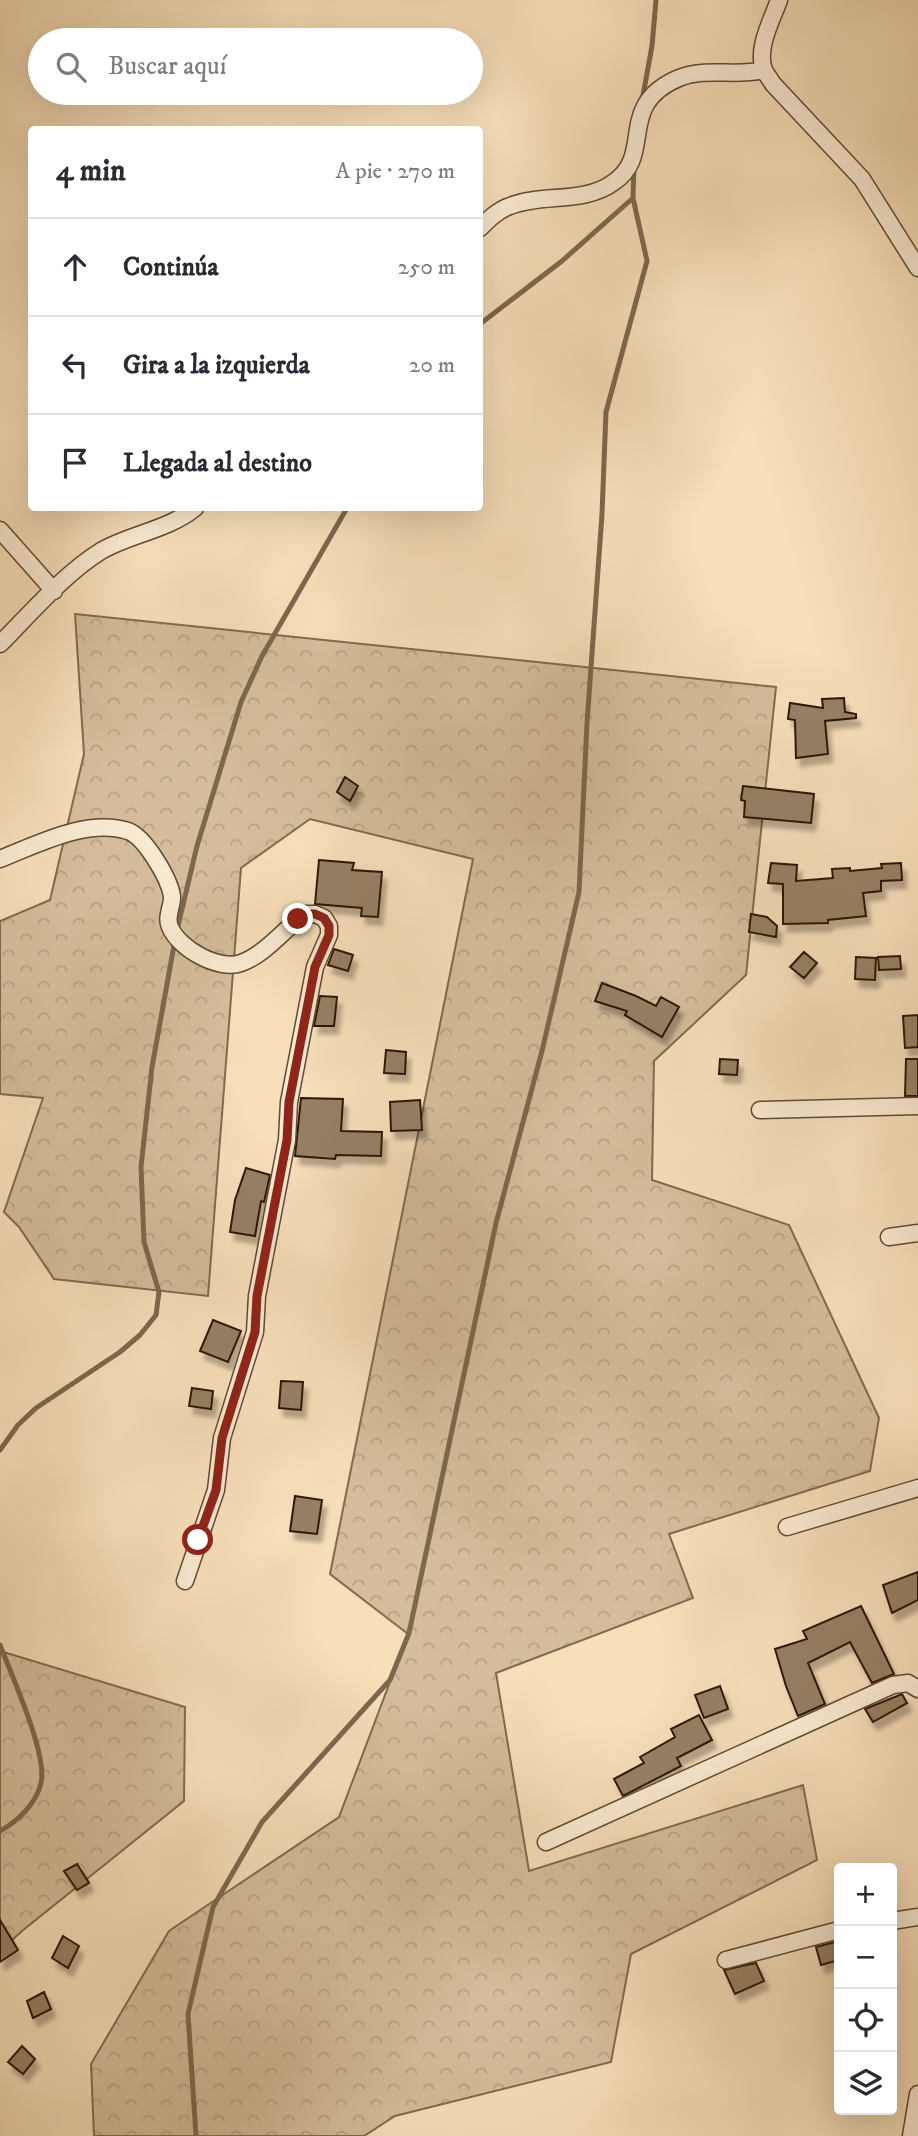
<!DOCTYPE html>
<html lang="es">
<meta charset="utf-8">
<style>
body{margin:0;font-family:"IM FELL DW Pica",serif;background:#f2f2f3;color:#2b2b33}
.controls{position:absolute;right:21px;bottom:21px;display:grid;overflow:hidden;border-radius:7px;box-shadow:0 7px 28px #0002}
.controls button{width:63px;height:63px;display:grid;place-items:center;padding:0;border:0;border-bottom:2px solid #e1e1e2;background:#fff;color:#2b2b33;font:35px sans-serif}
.stop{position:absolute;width:21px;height:21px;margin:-16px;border:5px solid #8f2418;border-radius:50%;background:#fff}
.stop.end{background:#8f2418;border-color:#fff;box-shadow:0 2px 7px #0008}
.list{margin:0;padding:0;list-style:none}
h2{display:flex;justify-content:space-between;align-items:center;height:91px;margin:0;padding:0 28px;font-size:30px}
h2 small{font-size:23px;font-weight:400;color:#7c7c81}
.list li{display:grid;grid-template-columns:46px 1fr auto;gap:21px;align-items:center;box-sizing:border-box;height:98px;padding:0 28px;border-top:2px solid #e1e1e2}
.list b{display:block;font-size:26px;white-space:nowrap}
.list em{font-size:23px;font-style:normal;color:#7c7c81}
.icon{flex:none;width:38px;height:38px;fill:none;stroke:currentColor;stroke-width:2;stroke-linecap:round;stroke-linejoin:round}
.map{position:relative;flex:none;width:918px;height:2136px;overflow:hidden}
.search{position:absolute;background:#fff;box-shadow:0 7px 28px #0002;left:28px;top:28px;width:455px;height:77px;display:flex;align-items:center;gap:18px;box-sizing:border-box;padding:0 24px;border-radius:38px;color:#7c7c81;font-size:26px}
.panel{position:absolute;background:#fff;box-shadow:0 7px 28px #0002;left:28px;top:126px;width:455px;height:385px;border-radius:7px}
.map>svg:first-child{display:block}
.forest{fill:url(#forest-crowns);stroke:#816b50;stroke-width:2}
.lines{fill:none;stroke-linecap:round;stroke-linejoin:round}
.stream{stroke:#7d684d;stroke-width:5}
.building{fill:#968064;stroke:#2d1906;stroke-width:2;filter:url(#shadow)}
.street-casing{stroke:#604a33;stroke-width:19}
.street{stroke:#faead2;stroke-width:16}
.route{stroke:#8f2418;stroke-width:9}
</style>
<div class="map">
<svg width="918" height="2136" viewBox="0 0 918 2136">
<defs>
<pattern id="forest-crowns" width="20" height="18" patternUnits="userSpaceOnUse" patternTransform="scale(1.75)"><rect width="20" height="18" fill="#d5bd9b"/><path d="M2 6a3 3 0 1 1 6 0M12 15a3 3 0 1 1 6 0" fill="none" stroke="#b7a284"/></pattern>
<filter id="shadow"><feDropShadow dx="4.5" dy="8" stdDeviation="2" flood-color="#0004"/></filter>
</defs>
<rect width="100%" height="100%" fill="#f7dfba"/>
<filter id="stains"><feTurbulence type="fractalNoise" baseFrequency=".00286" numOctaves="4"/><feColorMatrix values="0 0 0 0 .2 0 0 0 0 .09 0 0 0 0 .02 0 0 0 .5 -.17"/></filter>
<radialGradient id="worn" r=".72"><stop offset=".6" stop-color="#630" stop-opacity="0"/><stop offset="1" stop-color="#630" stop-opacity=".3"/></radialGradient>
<!-- forest -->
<path class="forest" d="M 75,614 L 776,687 L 746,975 L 654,1061 L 652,1180 L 789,1225 L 879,1418 L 870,1471 L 669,1534 L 693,1598 L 496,1673 L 529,1871 L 803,1785 L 817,1860 L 631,1954 L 611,2062 L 395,2116 L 364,2136 L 94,2136 L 91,2064 L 169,1931 L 339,1817 L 408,1634 L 330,1574 L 473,859 L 310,819 L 241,868 L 208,1296 L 54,1279 L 19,1227 L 4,1212 L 43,1098 L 0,1094 L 0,921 L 50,900 L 84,754 Z
M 0,1651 L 185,1707 L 184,1801 L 22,1931 L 0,1951 Z"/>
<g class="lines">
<!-- stream -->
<path class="stream" d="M 642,101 L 652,46 L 656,0
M 480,324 L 562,261 L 633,198
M 177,930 L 197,846 L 241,702 L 262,656 L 347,508
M 0,1450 L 18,1425 L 36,1408 L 120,1352 L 140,1335 L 156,1315 L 159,1292 L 144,1242 L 141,1167 L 152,1067 L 175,940
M 0,1645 C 11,1674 48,1755 41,1783 C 36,1804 18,1821 0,1831
M 196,2136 L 188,2014 L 213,1907 L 262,1822 L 390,1680 L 409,1633 L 496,1223 L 542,1051 L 579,892 L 587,723 L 602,514 L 606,412 L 647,261 L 633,198 L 634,166"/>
</g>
<!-- building -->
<path class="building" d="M 844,698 L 845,712 L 856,714 L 856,718 L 825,721 L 828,754 L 796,758 L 795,720 L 788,719 L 790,703 L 823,708 L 822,699 Z
M 345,777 L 358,786 L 350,801 L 337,792 Z
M 743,786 L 814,794 L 811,823 L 744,817 L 745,801 L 741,800 Z
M 319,860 L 354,863 L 352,870 L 382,872 L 378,917 L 361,916 L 362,908 L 315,904 Z
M 771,863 L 797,865 L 796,881 L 833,878 L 832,869 L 850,868 L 850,871 L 882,868 L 881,864 L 901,863 L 902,880 L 881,881 L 881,891 L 863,893 L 866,916 L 828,920 L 828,923 L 783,924 L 783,884 L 768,883 Z
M 751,914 L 767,917 L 777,926 L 776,937 L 749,932 Z
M 334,949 L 353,955 L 348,971 L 328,965 Z
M 804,952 L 817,963 L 804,978 L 790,967 Z
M 900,956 L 901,969 L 879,970 L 878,957 Z
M 856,957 L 876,958 L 875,980 L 855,979 Z
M 602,983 L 636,996 L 656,1006 L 661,997 L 679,1007 L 662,1037 L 625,1015 L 627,1011 L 595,1001 Z
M 320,996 L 337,997 L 334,1026 L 314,1026 Z
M 918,1015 L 918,1047 L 905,1048 L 903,1016 Z
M 386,1050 L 406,1052 L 405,1074 L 384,1073 Z
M 720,1059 L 738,1060 L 737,1075 L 719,1074 Z
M 906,1059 L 918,1059 L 918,1096 L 905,1096 Z
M 301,1098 L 343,1099 L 341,1131 L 382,1132 L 381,1156 L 336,1155 L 335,1159 L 295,1156 Z
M 420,1100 L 422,1130 L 391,1131 L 390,1102 Z
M 246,1168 L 270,1175 L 264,1202 L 261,1201 L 255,1236 L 230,1232 L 235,1200 Z
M 213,1320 L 241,1331 L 228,1362 L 200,1351 Z
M 281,1381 L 303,1382 L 301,1410 L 279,1408 Z
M 192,1388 L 213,1391 L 211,1409 L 189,1406 Z
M 295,1496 L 322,1500 L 317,1534 L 290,1531 Z
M 918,1572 L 918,1600 L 892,1613 L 883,1585 Z
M 861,1606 L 894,1674 L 872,1683 L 850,1642 L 808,1663 L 825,1704 L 798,1716 L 786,1686 L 775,1649 L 807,1639 L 803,1631 Z
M 720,1686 L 728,1709 L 704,1718 L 695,1695 Z
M 902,1694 L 907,1703 L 873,1722 L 865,1709 Z
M 699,1715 L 712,1740 L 677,1758 L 681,1766 L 623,1796 L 614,1779 L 644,1763 L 640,1757 L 675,1737 L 671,1729 Z
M 77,1864 L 89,1883 L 77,1890 L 64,1871 Z
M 0,1920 L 18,1950 L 0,1962 Z
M 63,1936 L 79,1946 L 68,1968 L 52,1958 Z
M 839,1941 L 839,1960 L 821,1965 L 816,1947 Z
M 756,1963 L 764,1981 L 735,1994 L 724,1970 Z
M 44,1992 L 51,2009 L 33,2018 L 27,2001 Z
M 22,2046 L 35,2059 L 23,2074 L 8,2062 Z"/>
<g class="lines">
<defs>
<path id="street" d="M 779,0 C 772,20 756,48 764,70 C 766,74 770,79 773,84 L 862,179 L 918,268
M 480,228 C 489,219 498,210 510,206 C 543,193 585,204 614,182 C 655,154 615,105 679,78 C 706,67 736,77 764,70
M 0,530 L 54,591
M 0,644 C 30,614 64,574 101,551 C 130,534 168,530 195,508
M 0,859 C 38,844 87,818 128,831 C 145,837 169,878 172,896 C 173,906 165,916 170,927 C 179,949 219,971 241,963 C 266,954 284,929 305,914 L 315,914 L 324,918 L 329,926 L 329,935 L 315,967 L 289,1102 L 287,1140 L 257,1296 L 255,1332 L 222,1438 L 216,1490 L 185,1581
M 760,1110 L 918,1106
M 889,1237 L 918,1233
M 787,1527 L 918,1488
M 546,1842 L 893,1685 L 908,1683 L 918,1689
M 892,1921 L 918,1917
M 726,1960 L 839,1930
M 911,2136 L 918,2094"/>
</defs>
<!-- street casing -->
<use href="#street" class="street-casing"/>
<!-- street -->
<use href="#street" class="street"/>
</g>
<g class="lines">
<!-- route -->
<path class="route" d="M 198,1540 L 216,1490 L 222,1438 L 255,1332 L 257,1296 L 287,1140 L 289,1102 L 315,967 L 329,935 L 329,926 L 324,918 L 315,914 L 305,914 L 298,919"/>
</g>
<rect width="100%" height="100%" filter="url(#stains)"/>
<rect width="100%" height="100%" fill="url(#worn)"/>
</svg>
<div class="controls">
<button>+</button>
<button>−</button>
<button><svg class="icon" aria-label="locate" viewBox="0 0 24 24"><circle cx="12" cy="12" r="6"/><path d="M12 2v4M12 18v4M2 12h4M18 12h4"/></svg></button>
<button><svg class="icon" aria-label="layers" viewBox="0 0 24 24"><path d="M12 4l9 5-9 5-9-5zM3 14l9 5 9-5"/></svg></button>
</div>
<div class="stop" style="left:198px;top:1540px"></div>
<div class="stop end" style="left:298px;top:919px"></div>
<div class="search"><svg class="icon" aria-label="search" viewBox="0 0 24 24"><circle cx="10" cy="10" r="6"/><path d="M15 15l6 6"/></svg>Buscar aquí</div>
<section class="panel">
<h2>4 min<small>A pie · 270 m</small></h2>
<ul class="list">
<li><svg class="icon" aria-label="ahead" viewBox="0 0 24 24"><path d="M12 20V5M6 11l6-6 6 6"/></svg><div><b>Continúa</b></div><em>250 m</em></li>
<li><svg class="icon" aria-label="left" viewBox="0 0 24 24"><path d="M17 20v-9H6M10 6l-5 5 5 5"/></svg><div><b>Gira a la izquierda</b></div><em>20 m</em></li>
<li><svg class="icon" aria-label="arrive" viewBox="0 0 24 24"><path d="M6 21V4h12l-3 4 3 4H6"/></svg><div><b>Llegada al destino</b></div></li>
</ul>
</section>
</div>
